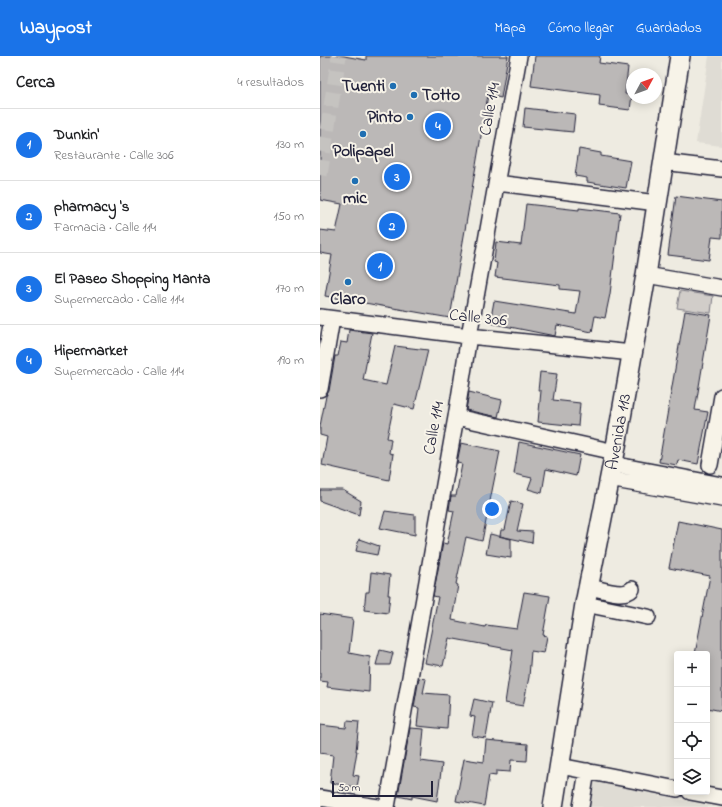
<!DOCTYPE html>
<html lang="es">
<meta charset="utf-8">
<style>
body{margin:0;font-family:"Indie Flower",sans-serif;background:#f6f6f6;color:#202124}
.controls{position:absolute;right:12px;bottom:12px;display:grid;overflow:hidden;border-radius:4px;box-shadow:0 2px 10px #0003}
.controls button{width:36px;height:36px;display:grid;place-items:center;padding:0;border:0;border-bottom:1px solid #e0e0e0;background:#fff;color:#202124;font:20px sans-serif}
.compass{position:absolute;left:306px;top:12px;width:36px;height:36px;border-radius:50%;background:#fff;box-shadow:0 2px 10px #0003;rotate:49deg}
.scale{position:absolute;left:12px;bottom:10px;width:101px;box-sizing:border-box;padding-left:4px;border:2px solid #22223b;border-top:0;font-size:11px;line-height:14px;white-space:nowrap;color:#22223b;-webkit-text-stroke:3px #f7f3e8;paint-order:stroke}
.you{position:absolute;left:172px;top:453px;width:14px;height:14px;margin:-10px;border:3px solid #fff;border-radius:50%;background:#1a73e8;box-shadow:0 0 0 6px #1a73e833}
.badge{display:grid;place-items:center;width:26px;height:26px;border-radius:50%;background:#1a73e8;color:#fff;font-size:13px;font-weight:700}
.pin{position:absolute;translate:-50% -50%;border:2px solid #fff;box-shadow:0 1px 4px #0006}
.list{margin:0;padding:0;list-style:none}
h2{display:flex;justify-content:space-between;align-items:center;height:52px;margin:0;padding:0 16px;font-size:17px}
h2 small{font-size:13px;font-weight:400;color:#757577}
.list li{display:grid;grid-template-columns:26px 1fr auto;gap:12px;align-items:center;box-sizing:border-box;height:72px;padding:0 16px;border-top:1px solid #e0e0e0}
.list b{display:block;font-size:15px;white-space:nowrap}
.list p{margin:0;font-size:13px;white-space:nowrap;color:#757577}
.list em{font-size:13px;font-style:normal;color:#757577}
.icon{flex:none;width:22px;height:22px;fill:none;stroke:currentColor;stroke-width:2;stroke-linecap:round;stroke-linejoin:round}
.map{position:relative;flex:none;width:402px;height:751px;overflow:hidden}
header{display:flex;align-items:center;gap:24px;box-sizing:border-box;height:56px;padding:0 20px;background:#1a73e8;color:#fff}
header strong{font-size:19px}
nav{display:flex;gap:22px;margin-inline-start:auto;font-size:14px}
main{display:flex}
aside{flex:1;background:#fff}
.map>svg:first-child{display:block}
.built{fill:#dfdcd4}
.green{fill:#d1cdc9;stroke:#7a7882}
.building{fill:#bbb8b7;stroke:#22223b}
.lines{fill:none;stroke-linecap:round;stroke-linejoin:round}
.minor-tunnel{stroke:#c5c3c0;stroke-width:15;stroke-dasharray:15 8;stroke-linecap:butt}
.minor-casing{stroke:#22223b;stroke-width:18}
.major-casing{stroke:#22223b;stroke-width:22}
.minor{stroke:#f7f3e8;stroke-width:15}
.major{stroke:#f7f3e8;stroke-width:19}
.poi-dot{fill:#1f6fb2;stroke:#f7f3e8;stroke-width:1.5}
.labels{text-anchor:middle;dominant-baseline:central;stroke-width:4;stroke-linejoin:round;paint-order:stroke}
.poi-label{font-size:17px;font-weight:bold;fill:#22223b;stroke:#f7f3e8}
.street-label{font-size:17px;fill:#22223b;stroke:#f7f3e8}
</style>
<header>
<strong>Waypost</strong>
<nav><a>Mapa</a><a>Cómo llegar</a><a>Guardados</a></nav>
</header>
<main>
<aside>
<h2>Cerca<small>4 resultados</small></h2>
<ul class="list">
<li><span class="badge">1</span><div><b>Dunkin'</b><p>Restaurante · Calle 306</p></div><em>130 m</em></li>
<li><span class="badge">2</span><div><b>pharmacy 's</b><p>Farmacia · Calle 114</p></div><em>150 m</em></li>
<li><span class="badge">3</span><div><b>El Paseo Shopping Manta</b><p>Supermercado · Calle 114</p></div><em>170 m</em></li>
<li><span class="badge">4</span><div><b>Hipermarket</b><p>Supermercado · Calle 114</p></div><em>190 m</em></li>
</ul>
</aside>
<div class="map">
<svg width="402" height="751" viewBox="0 0 402 751">
<rect width="100%" height="100%" fill="#eeebe1"/>
<filter id="ink" filterUnits="userSpaceOnUse"><feTurbulence type="fractalNoise" baseFrequency=".025" numOctaves="2"/><feDisplacementMap in="SourceGraphic" scale="8" xChannelSelector="R" yChannelSelector="G"/><feConvolveMatrix kernelMatrix="1 2 1 2 8 2 1 2 1" color-interpolation-filters="sRGB"/></filter>
<g filter="url(#ink)">
<!-- built -->
<path class="built" d="M 389,0 L 402,0 L 402,90 L 376,87 Z
M 271,725 L 395,751 L 266,751 Z"/>
<!-- green -->
<path class="green" d="M 360,235 L 393,240 L 391,257 L 357,252 Z"/>
<!-- building -->
<path class="building" d="M 0,0 L 24,0 L 46,4 L 46,0 L 188,0 L 181,42 L 168,39 L 130,262 L 5,240 L 12,199 L 0,197 L 0,174 L 16,176 L 22,148 L 0,144 Z
M 215,0 L 280,0 L 279,7 L 308,11 L 305,38 L 312,39 L 310,54 L 279,50 L 280,39 L 211,30 Z
M 205,52 L 255,58 L 253,76 L 203,71 Z
M 259,93 L 281,97 L 281,100 L 311,105 L 306,132 L 267,126 L 267,122 L 255,120 Z
M 356,140 L 402,146 L 402,182 L 392,181 L 389,204 L 348,199 Z
M 206,148 L 259,154 L 259,152 L 300,157 L 290,238 L 285,262 L 275,260 L 272,276 L 237,269 L 235,280 L 170,267 L 174,245 L 256,258 L 260,235 L 240,233 L 240,229 L 175,221 L 177,207 L 174,206 L 176,186 L 201,189 Z
M 365,255 L 391,259 L 375,354 L 388,356 L 378,408 L 358,404 L 357,409 L 339,406 Z
M 29,274 L 52,277 L 43,324 L 66,329 L 75,290 L 108,294 L 94,353 L 74,348 L 67,382 L 71,383 L 69,397 L 73,398 L 69,424 L 2,409 L 7,381 L 0,379 L 0,370 L 6,340 L 9,335 L 15,300 L 18,300 L 21,286 L 27,287 Z
M 220,316 L 237,318 L 233,344 L 260,347 L 258,370 L 218,366 L 221,335 L 218,335 Z
M 149,336 L 182,344 L 178,361 L 146,354 Z
M 199,386 L 260,399 L 256,420 L 226,413 L 222,437 L 208,433 L 212,422 L 194,418 Z
M 141,387 L 180,395 L 162,485 L 146,481 L 136,528 L 138,529 L 132,564 L 165,571 L 166,569 L 197,573 L 204,536 L 230,540 L 223,579 L 227,580 L 224,597 L 211,595 L 209,621 L 203,650 L 185,647 L 193,594 L 129,582 L 123,610 L 105,607 L 118,541 L 113,540 L 123,487 L 127,488 L 134,455 L 129,454 L 131,440 L 136,440 L 142,408 L 137,407 Z
M 0,434 L 23,434 L 41,445 L 39,459 L 0,445 Z
M 191,445 L 203,448 L 197,475 L 213,476 L 212,487 L 180,480 L 181,474 L 185,474 Z
M 65,455 L 95,459 L 95,479 L 60,472 Z
M 358,465 L 402,474 L 402,655 L 387,652 L 387,598 L 375,598 L 390,520 L 349,512 Z
M 170,478 L 191,483 L 191,502 L 166,498 Z
M 39,483 L 59,490 L 57,499 L 36,495 Z
M 51,516 L 70,519 L 68,539 L 70,539 L 68,557 L 44,554 L 46,536 L 49,536 Z
M 0,558 L 33,563 L 29,597 L 50,601 L 49,636 L 7,631 L 8,626 L 0,625 Z
M 60,594 L 73,597 L 70,609 L 56,609 Z
M 99,622 L 106,623 L 103,637 L 129,639 L 127,673 L 97,670 L 99,652 L 94,651 Z
M 154,643 L 172,647 L 166,682 L 152,680 L 155,661 L 150,660 Z
M 27,665 L 39,666 L 36,695 L 37,695 L 33,719 L 39,720 L 37,731 L 10,727 L 13,699 L 0,697 L 0,669 L 26,672 Z
M 90,672 L 104,673 L 101,705 L 122,708 L 117,745 L 92,740 L 92,743 L 78,740 Z
M 166,684 L 208,688 L 207,705 L 191,704 L 190,716 L 176,715 L 176,720 L 169,719 L 164,750 L 136,745 L 144,703 L 164,706 Z"/>
<g class="lines">
<!-- minor-tunnel -->
<path class="minor-tunnel" d="M 0,119 L 19,0"/>
<defs>
<path id="minor" d="M 343,106 L 402,113
M 177,127 L 337,147
M 326,219 L 402,232
M 0,261 L 149,280 L 312,297
M 0,333 L 12,263
M 136,361 L 295,396
M 292,408 L 402,429
M 390,409 L 402,340
M 289,423 L 402,443
M 270,531 C 280,533 304,542 312,533
M 265,548 L 328,561
M 240,710 L 357,733
M 370,736 L 402,742
M 0,742 L 58,751
M 67,751 L 136,361 L 149,280 L 199,0
M 261,751 L 267,715"/>
<g id="major">
<path id="s1" d="M 233,751 L 265,548 L 295,396 L 326,219 L 360,0"/>
</g>
</defs>
<!-- minor casing -->
<use href="#minor" class="minor-casing"/>
<!-- major casing -->
<use href="#major" class="major-casing"/>
<!-- minor -->
<use href="#minor" class="minor"/>
<!-- major -->
<use href="#major" class="major"/>
</g>
</g>
<!-- markers -->
<g class="poi-dot">
<circle cx="73" cy="30" r="4"/>
<circle cx="94" cy="39" r="4"/>
<circle cx="90" cy="61" r="4"/>
<circle cx="43" cy="78" r="4"/>
<circle cx="35" cy="125" r="4"/>
<circle cx="28" cy="226" r="4"/>
</g>
<g class="labels">
<!-- poi labels -->
<g class="poi-label">
<text x="65" y="30" text-anchor="end">Tuenti</text>
<text x="102" y="39" text-anchor="start">Totto</text>
<text x="82" y="61" text-anchor="end">Pinto</text>
<text x="43" y="95">Polipapel</text>
<text x="35" y="142">mic</text>
<text x="28" y="243">Claro</text>
</g>
<!-- street labels -->
<g class="street-label">
<text transform="translate(170 53) rotate(-80)">Calle 114</text>
<text transform="translate(158 262) rotate(6)">Calle 306</text>
<text transform="translate(114 372) rotate(-80)">Calle 114</text>
<text stroke="none"><textPath href="#s1" startOffset="381">Avenida 113</textPath></text>
</g>
</g>
</svg>
<div class="controls">
<button>+</button>
<button>−</button>
<button><svg class="icon" aria-label="locate" viewBox="0 0 24 24"><circle cx="12" cy="12" r="6"/><path d="M12 2v4M12 18v4M2 12h4M18 12h4"/></svg></button>
<button><svg class="icon" aria-label="layers" viewBox="0 0 24 24"><path d="M12 4l9 5-9 5-9-5zM3 14l9 5 9-5"/></svg></button>
</div>
<svg class="compass" viewBox="-18 -18 36 36"><path d="M0-13l5 13h-10z" fill="#e53935"/><path d="M0 13l5-13h-10z" fill="#757577"/></svg>
<div class="scale">50 m</div>
<div class="you"></div>
<div class="pin badge" style="left:60px;top:210px">1</div>
<div class="pin badge" style="left:72px;top:170px">2</div>
<div class="pin badge" style="left:77px;top:121px">3</div>
<div class="pin badge" style="left:118px;top:70px">4</div>
</div>
</main>
